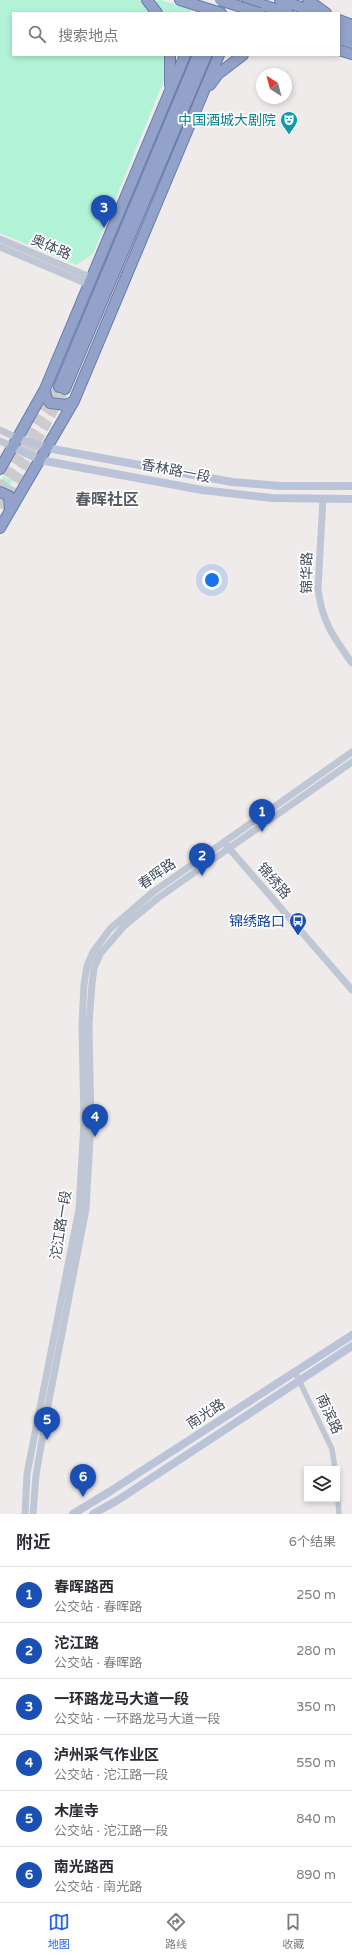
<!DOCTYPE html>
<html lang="zh">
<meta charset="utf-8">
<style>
body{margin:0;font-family:"Varela Round","Noto Sans SC",sans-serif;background:#f2f2f3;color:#2b2b33}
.controls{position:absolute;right:12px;bottom:12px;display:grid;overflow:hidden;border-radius:0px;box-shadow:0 2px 6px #0003}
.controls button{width:36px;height:36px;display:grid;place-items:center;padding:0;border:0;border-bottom:1px solid #e1e1e2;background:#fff;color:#2b2b33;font:20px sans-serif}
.compass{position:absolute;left:256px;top:68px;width:36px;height:36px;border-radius:50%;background:#fff;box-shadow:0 2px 6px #0003;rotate:324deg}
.you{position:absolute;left:212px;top:580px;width:14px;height:14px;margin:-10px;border:3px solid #fff;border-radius:50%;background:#1a73e8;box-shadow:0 0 0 6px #1a73e833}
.badge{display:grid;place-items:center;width:26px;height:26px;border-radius:50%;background:#2563eb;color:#fff;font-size:13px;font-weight:700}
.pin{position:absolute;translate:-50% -33px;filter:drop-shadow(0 1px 2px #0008)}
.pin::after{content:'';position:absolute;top:21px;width:14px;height:12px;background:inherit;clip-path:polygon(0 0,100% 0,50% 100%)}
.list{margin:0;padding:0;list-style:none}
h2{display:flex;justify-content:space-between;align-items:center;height:52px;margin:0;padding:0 16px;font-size:17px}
h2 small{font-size:13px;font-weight:400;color:#7c7c81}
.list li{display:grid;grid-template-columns:26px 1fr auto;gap:12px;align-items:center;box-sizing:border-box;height:56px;padding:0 16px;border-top:1px solid #e1e1e2}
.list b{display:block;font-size:15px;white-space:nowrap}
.list p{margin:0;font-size:13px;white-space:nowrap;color:#7c7c81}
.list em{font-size:13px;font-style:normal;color:#7c7c81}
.icon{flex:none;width:22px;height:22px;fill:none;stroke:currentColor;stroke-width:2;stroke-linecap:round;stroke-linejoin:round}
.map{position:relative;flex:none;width:352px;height:1514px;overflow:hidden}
.search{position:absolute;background:#fff;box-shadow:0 2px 6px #0003;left:12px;right:12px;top:12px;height:44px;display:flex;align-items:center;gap:10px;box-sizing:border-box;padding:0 14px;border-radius:0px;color:#7c7c81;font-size:15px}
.sheet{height:388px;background:#fff}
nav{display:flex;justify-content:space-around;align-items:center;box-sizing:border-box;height:56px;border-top:1px solid #e1e1e2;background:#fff;font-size:11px;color:#7c7c81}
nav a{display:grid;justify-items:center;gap:2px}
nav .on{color:#2563eb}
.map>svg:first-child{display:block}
.green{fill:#b2f3d8}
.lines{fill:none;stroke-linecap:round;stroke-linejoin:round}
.trunk-tunnel{stroke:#cccbce;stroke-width:10;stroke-dasharray:10 5;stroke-linecap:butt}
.trunk-casing{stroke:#677bad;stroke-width:12}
.minor{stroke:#bfc7d5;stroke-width:5.5}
.tertiary{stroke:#bfc7d5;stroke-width:7}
.secondary{stroke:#bbc3d8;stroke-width:8}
.trunk{stroke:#92a2c8;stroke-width:10}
.trunk-bridge-casing{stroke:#677bad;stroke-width:12;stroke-linecap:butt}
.trunk-bridge{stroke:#92a2c8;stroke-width:10}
.labels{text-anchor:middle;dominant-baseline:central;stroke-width:3.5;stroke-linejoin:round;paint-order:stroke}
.culture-label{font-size:14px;fill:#0d838f;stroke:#fff;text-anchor:end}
.street-label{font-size:14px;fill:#424a5b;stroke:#fff}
.transit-label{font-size:14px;fill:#164399;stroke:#fff;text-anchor:end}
.quarter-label{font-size:16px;font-weight:bold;fill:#575a61;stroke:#fff}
</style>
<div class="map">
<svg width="352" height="1514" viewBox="0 0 352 1514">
<rect width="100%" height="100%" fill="#efebeb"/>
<!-- green -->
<path class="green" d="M 0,0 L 139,0 L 147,4 L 152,13 L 13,13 L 13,55 L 166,55 L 164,80 L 93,254 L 76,265 L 0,233 Z
M 161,0 L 191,10 L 190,13 L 162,13 L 154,1 Z
M 52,385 L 70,392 L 64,400 L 55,400 L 50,393 Z
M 3,476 L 13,481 L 7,490 L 0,487 Z"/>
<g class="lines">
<!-- trunk-tunnel -->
<path class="trunk-tunnel" d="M 0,490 L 59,387
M 0,508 L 65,389"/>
<defs>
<path id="trunk" d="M 147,0 L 157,13
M 180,0 L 221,13
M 247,0 L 288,13
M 280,0 L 318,13
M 308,0 L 326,13
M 339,20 L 352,25
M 339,29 L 352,34
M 339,39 L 352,43
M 339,50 L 352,54
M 170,85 L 170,55
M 210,85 L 218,74 L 243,55
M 59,387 L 198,55
M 45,389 L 46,397 L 50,403 L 66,405 L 74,401
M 65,389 L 206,56
M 0,469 L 45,389 L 185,55
M 0,492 L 9,496 L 10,510
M 0,528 L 74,401 L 219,55"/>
</defs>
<!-- trunk casing -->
<use href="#trunk" class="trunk-casing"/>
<!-- minor -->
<path class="minor" d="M 295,1372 L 332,1449 L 335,1469
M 337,1489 L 339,1514"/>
<!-- tertiary -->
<path class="tertiary" d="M 0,239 L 92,278
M 0,247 L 90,285
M 0,430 L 17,438
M 0,441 L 13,447
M 323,499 L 318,588 C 321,620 334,638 352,663
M 227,846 L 352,990
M 25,1514 L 27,1474 L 79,1209 L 84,1122 L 82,1025 L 84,984 L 87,966 L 93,952 L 110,929 L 153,892 L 352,752
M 33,1514 L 36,1475 L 47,1411 L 86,1209 L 91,1122 L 89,1025 L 92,984 L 94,968 L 100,954 L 124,926 L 158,898 L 352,762"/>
<!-- secondary -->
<path class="secondary" d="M 17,438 L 47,448 L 232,482 L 280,486 L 352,486
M 13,447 L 40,460 L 202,490 L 272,498 L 352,499
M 73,1514 L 109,1492 L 352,1335
M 93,1514 L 118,1500 L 352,1346"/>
<!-- trunk -->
<use href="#trunk" class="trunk"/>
<defs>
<path id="trunk-bridge" d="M 220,0 L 259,13"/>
</defs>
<!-- trunk-bridge casing -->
<use href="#trunk-bridge" class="trunk-bridge-casing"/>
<!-- trunk-bridge -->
<use href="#trunk-bridge" class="trunk-bridge"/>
</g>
<!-- icons -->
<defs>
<symbol id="theatre-pin" viewBox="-11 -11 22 30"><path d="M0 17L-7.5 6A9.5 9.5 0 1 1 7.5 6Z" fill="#0f9aa8" stroke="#fff"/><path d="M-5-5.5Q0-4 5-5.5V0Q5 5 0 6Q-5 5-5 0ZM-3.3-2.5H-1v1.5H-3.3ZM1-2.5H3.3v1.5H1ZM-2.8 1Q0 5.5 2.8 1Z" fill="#fff"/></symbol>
<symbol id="bus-pin" viewBox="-11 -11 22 30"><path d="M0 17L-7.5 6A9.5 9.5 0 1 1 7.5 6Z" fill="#1a4fb4" stroke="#fff"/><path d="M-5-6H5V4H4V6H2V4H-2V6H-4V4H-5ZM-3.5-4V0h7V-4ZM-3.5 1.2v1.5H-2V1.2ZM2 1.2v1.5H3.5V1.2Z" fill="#fff"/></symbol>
</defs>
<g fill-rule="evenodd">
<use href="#theatre-pin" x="279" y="110" width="20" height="27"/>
<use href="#bus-pin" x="288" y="911" width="20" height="27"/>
</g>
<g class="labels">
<!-- culture labels -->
<g class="culture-label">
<text x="276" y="120">中国酒城大剧院</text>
</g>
<!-- street labels -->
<g class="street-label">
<text transform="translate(51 247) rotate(23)">奥体路</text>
<text transform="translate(176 471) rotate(11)">香林路一段</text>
<text transform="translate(307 573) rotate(-89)">锦华路</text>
<text transform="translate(157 874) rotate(-35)">春晖路</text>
<text transform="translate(274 881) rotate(49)">锦绣路</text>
<text transform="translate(61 1225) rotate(-81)">沱江路一段</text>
<text transform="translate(206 1414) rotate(-33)">南光路</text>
<text transform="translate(329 1414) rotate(65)">南滨路</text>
</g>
<!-- transit labels -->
<g class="transit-label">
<text x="285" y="921">锦绣路口</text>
</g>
<!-- quarter labels -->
<g class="quarter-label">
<text x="107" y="500">春晖社区</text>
</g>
</g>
</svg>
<div class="controls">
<button><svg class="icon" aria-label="layers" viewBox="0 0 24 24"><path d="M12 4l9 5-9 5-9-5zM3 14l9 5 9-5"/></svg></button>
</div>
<svg class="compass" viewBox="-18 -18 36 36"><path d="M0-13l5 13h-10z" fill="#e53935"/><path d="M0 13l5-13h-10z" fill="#7c7c81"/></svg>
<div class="you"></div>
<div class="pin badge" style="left:262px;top:832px;background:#1a4fb4">1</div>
<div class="pin badge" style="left:202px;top:876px;background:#1a4fb4">2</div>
<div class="pin badge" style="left:104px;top:228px;background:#1a4fb4">3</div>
<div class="pin badge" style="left:95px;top:1137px;background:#1a4fb4">4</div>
<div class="pin badge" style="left:47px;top:1440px;background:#1a4fb4">5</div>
<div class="pin badge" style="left:83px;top:1497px;background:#1a4fb4">6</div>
<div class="search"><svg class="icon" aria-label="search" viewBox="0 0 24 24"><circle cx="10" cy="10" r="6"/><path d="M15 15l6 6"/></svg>搜索地点</div>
</div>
<section class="sheet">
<h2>附近<small>6个结果</small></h2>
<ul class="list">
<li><span class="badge" style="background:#1a4fb4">1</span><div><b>春晖路西</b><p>公交站 · 春晖路</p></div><em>250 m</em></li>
<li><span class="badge" style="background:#1a4fb4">2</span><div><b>沱江路</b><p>公交站 · 春晖路</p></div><em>280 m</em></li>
<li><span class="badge" style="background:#1a4fb4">3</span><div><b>一环路龙马大道一段</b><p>公交站 · 一环路龙马大道一段</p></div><em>350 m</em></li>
<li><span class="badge" style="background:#1a4fb4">4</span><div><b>泸州采气作业区</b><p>公交站 · 沱江路一段</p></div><em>550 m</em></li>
<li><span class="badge" style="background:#1a4fb4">5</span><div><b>木崖寺</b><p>公交站 · 沱江路一段</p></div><em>840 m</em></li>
<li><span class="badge" style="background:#1a4fb4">6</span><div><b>南光路西</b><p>公交站 · 南光路</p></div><em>890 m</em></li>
</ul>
</section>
<nav>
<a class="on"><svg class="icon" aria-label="map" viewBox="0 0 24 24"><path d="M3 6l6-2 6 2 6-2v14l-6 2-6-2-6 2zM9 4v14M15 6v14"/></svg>地图</a>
<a><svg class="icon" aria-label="directions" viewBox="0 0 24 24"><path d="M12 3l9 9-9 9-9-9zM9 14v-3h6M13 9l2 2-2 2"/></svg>路线</a>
<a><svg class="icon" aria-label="saved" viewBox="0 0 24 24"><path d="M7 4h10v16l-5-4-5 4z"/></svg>收藏</a>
</nav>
